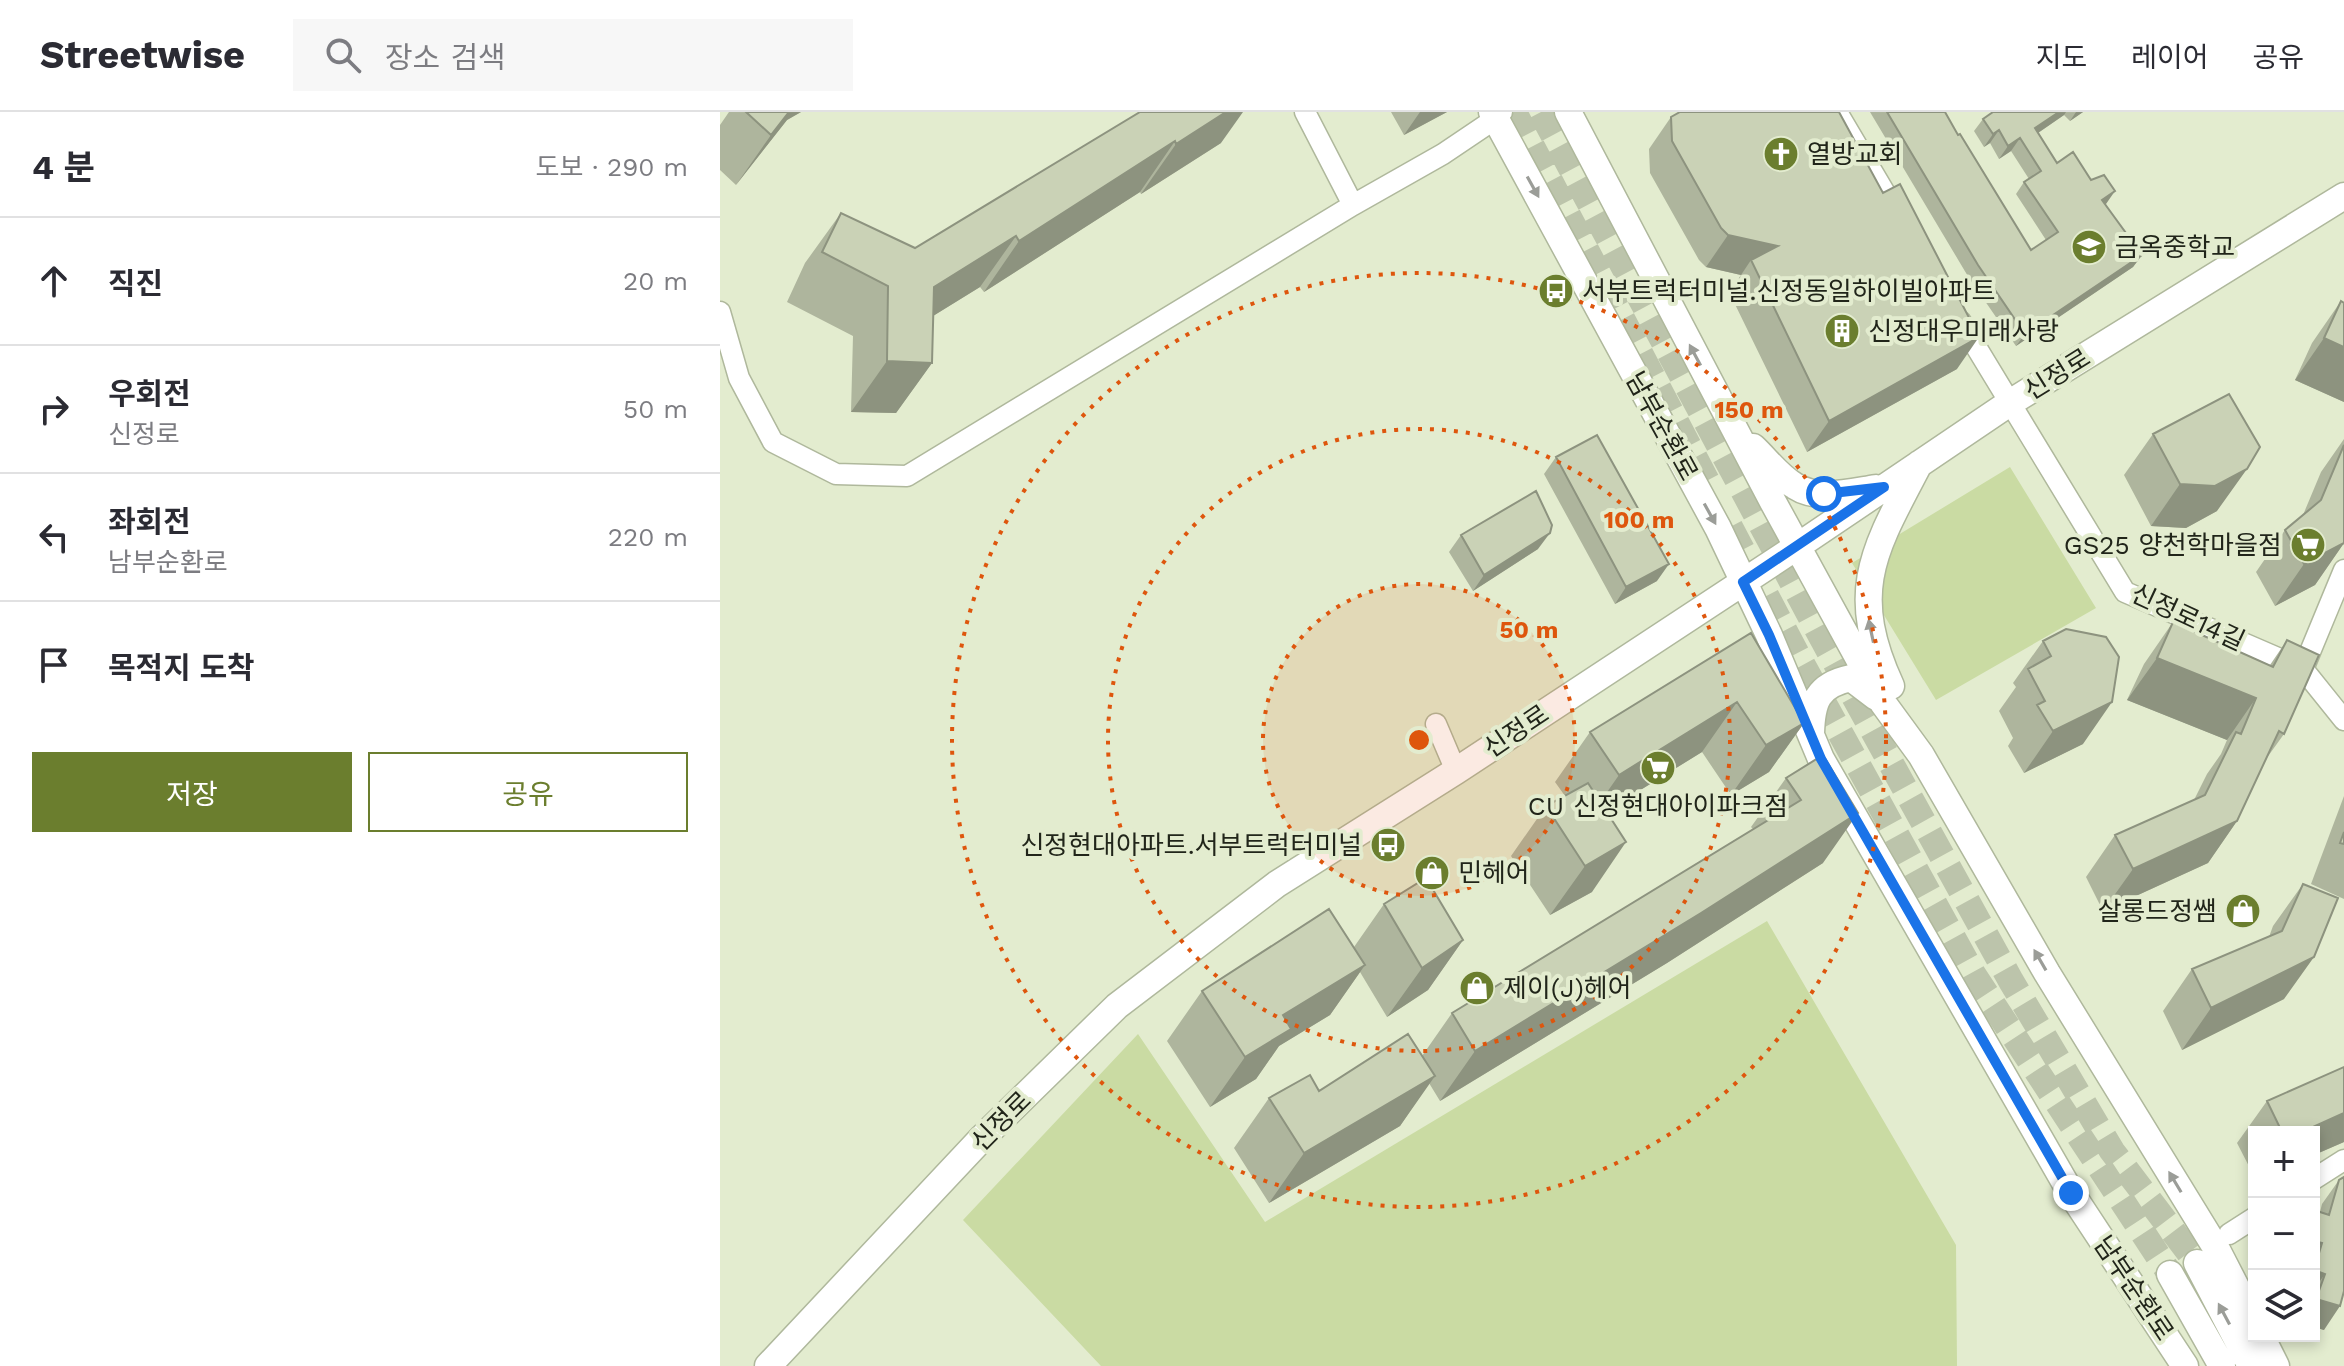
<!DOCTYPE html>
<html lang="ko">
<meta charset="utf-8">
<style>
body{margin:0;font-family:"Work Sans","Noto Sans KR",sans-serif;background:#f7f7f7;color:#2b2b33}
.controls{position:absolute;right:24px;bottom:24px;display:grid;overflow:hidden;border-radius:0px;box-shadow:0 4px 12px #0003}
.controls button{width:72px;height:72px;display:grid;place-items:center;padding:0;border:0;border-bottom:2px solid #e1e1e2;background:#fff;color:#2b2b33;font:40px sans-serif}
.stop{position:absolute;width:24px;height:24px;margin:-18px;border:6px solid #1a73e8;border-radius:50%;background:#fff}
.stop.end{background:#1a73e8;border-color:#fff;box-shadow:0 2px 8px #0008}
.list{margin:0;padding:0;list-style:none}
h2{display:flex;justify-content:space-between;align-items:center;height:104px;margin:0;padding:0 32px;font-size:34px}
h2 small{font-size:26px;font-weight:400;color:#7c7c81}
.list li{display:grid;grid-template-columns:52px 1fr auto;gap:24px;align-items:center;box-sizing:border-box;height:128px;padding:0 32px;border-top:2px solid #e1e1e2}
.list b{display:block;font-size:30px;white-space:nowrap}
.list p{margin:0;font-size:26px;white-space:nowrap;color:#7c7c81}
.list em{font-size:26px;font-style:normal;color:#7c7c81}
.actions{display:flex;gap:16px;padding:24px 32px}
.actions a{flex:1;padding:18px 0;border:2px solid #6b7e2e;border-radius:0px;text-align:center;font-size:28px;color:#6b7e2e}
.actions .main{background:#6b7e2e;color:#fff}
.icon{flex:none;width:44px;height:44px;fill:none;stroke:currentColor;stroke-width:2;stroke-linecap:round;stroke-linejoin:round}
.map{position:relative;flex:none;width:1624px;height:1254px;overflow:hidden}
header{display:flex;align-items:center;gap:48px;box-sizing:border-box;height:112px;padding:0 40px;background:#fff;border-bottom:2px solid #e1e1e2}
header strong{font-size:38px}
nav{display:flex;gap:44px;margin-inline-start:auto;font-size:28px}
.search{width:560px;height:72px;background:#f7f7f7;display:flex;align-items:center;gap:20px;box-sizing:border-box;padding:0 28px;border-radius:0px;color:#7c7c81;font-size:30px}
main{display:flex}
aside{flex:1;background:#fff}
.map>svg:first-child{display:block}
.green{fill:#cadba3}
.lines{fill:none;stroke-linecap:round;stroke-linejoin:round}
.major-tunnel{stroke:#bcc4ab;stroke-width:26;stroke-dasharray:26 13;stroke-linecap:butt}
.minor-casing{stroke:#afb89c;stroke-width:23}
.major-casing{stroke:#afb89c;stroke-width:29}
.minor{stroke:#fff;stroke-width:20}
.major{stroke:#fff;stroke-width:26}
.wall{fill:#aeb59d}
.shaded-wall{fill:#8d937f}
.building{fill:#cad2b6;stroke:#8d937f;stroke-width:2}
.oneway{fill:#9b9d98}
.route{stroke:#1a73e8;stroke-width:10}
.ring{fill:none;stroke:#de560d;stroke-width:4;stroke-dasharray:4 8}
.labels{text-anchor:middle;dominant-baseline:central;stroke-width:8;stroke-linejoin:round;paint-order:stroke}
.poi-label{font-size:26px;fill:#21251a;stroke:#e3eccf;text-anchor:start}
.street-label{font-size:26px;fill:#21251a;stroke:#e3eccf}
.centre{fill:#de560d;stroke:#e3eccf;stroke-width:4}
.ring-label{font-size:24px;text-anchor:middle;font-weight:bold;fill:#de560d;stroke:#e3eccf;stroke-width:8;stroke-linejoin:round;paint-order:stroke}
</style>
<header>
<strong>Streetwise</strong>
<div class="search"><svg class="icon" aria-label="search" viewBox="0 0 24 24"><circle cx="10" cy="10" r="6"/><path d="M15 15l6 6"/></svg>장소 검색</div>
<nav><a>지도</a><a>레이어</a><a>공유</a></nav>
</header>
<main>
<aside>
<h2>4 분<small>도보 · 290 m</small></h2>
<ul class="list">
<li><svg class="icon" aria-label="ahead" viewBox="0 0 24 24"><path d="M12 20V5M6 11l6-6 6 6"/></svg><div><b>직진</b></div><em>20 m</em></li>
<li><svg class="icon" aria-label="right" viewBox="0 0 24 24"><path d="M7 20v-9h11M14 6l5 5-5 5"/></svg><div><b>우회전</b><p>신정로</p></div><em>50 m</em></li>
<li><svg class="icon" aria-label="left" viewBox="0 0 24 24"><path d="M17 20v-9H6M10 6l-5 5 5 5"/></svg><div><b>좌회전</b><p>남부순환로</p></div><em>220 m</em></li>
<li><svg class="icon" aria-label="arrive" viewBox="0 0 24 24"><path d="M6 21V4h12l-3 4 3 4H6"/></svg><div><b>목적지 도착</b></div></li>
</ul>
<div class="actions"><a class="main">저장</a><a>공유</a></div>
</aside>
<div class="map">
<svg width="1624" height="1254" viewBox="0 0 1624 1254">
<rect width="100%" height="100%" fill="#e3eccf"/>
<!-- green -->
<path class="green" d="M 1290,355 L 1376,496 L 1216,588 L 1132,451 Z
M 1047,809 L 1236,1133 L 1237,1254 L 381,1254 L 243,1108 L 418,922 L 545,1110 Z"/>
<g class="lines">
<!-- major-tunnel -->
<path class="major-tunnel" d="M 794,0 L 989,373
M 821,0 L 1103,528 L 1291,869 L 1392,1039 L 1477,1151
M 1010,415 L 1080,548 L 1253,862 L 1450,1162"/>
<defs>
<path id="minor" d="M 585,0 L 633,93
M 1117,0 L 1178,103
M 0,200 L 19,266 L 53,330 L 116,362 L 187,364 L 633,93 L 723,42 L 775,7 L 782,0
M 1241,210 L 1405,480 L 1583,557 L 1624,608
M 1583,557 L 1624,458
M 716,612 L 736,659
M 1594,1067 L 1624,1048
M 1509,1122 L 1534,1106"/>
<path id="major" d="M 772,0 L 998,416 L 1049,523 L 1101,647 L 1351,1081 L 1465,1254
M 848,0 L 1053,390 L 1163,591 L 1201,643 L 1327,861 L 1496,1136 L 1534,1210
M 1033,335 C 1046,347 1059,365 1075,374 C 1098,389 1130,380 1156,376
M 1171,574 C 1127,478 1154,438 1199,352
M 1091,621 C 1092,590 1097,573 1131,566 L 1156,585
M 1477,1151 L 1531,1254
M 1450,1162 L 1502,1254
M 1541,1224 L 1556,1254
M 48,1254 L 263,1025 L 397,894 L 557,772 L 736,659 L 1078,434 L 1288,292 L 1624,84"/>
</defs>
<!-- minor casing -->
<use href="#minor" class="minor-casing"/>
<!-- major casing -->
<use href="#major" class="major-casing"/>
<!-- minor -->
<use href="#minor" class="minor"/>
<!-- major -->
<use href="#major" class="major"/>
</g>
<!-- wall -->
<path class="wall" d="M 9,0 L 81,0 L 67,8 L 16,73 L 0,58 L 0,13 Z
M 420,0 L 501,31 L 421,82 L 420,80 L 264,180 L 260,175 L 213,204 L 212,251 L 176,301 L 131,300 L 133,224 L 67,190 L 85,151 L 121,101 L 195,136 Z
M 671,0 L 727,0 L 684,23 Z
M 1150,0 L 1225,0 L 1238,23 L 1311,138 L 1326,128 L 1296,82 L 1304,70 L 1309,67 L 1291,39 L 1279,47 L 1270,31 L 1264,35 L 1254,19 L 1263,7 L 1273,0 L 1363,0 L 1350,9 L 1344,3 L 1318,21 L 1337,51 L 1386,92 L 1385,92 L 1422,143 L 1413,155 L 1296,234 L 1249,166 Z
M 951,5 L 1237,257 L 1087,340 L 1009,180 L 1021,163 L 986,155 L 979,148 L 930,61 L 929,37 Z
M 1621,189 L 1624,290 L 1575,268 L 1592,231 Z
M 1433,322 L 1497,399 L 1466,416 L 1431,414 L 1404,363 Z
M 1624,327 L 1624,431 L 1595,473 L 1555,494 L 1536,460 L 1565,418 L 1583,403 L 1601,360 Z
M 836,345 L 937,469 L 895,492 L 824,362 Z
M 741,423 L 818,437 L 753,479 L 729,440 Z
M 1453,510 L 1550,553 L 1567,528 L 1564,622 L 1546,647 L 1517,709 L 1488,751 L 1383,799 L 1366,765 L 1395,723 L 1474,688 L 1487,662 L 1501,642 L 1507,628 L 1407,588 L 1424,552 Z
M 1346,517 L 1363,632 L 1304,661 L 1288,634 L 1293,626 L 1279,599 L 1296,575 L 1293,571 L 1323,529 Z
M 1031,521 L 1084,611 L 1049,660 L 1011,683 L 982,640 L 886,699 L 872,780 L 830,803 L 791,744 L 826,694 L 845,684 L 835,670 L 870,620 Z
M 1103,643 L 1103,751 L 947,851 L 720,989 L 709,971 L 680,1014 L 549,1091 L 514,1036 L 549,986 L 599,979 L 702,944 L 732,901 L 1033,717 L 1031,715 L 1066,666 Z
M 1624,684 L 1624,787 L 1591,772 Z
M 1583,772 L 1564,887 L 1462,938 L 1443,899 L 1472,857 L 1549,825 L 1553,814 Z
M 664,792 L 743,828 L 708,878 L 667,905 L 640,860 L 610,903 L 559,934 L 536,967 L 490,995 L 447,929 L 482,879 L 634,835 Z
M 1624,955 L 1624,1030 L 1594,1043 L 1594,1020 L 1534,1020 L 1534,1064 L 1517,1031 L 1547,989 Z
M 1619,1068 L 1604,1218 L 1594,1215 L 1594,1098 L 1600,1100 L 1602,1092 Z"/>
<!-- shaded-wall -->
<path class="shaded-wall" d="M 69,0 L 81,0 L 67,8 L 16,73 L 51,23 Z
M 506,0 L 523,0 L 501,31 L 421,82 L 456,32 Z
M 700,0 L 727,0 L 684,23 Z
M 1339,0 L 1346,0 L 1344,3 L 1306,29 L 1315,16 Z
M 1356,0 L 1363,0 L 1350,9 Z
M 1279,18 L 1270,31 L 1264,35 L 1273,22 Z
M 1300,26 L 1291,39 L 1279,47 L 1288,34 Z
M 455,29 L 420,80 L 264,180 L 299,129 Z
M 1395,79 L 1386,92 L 1373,100 L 1382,88 Z
M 1008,123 L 1058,134 L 1031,148 L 1021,163 L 986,155 Z
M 296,124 L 260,175 L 179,225 L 214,175 Z
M 1422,143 L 1413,155 L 1296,234 L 1305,222 Z
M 1259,225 L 1237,257 L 1087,340 L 1109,309 Z
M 1604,226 L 1624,235 L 1624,290 L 1575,268 Z
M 167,249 L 212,251 L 176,301 L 131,300 Z
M 1527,357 L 1497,399 L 1466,416 L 1431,414 L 1460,372 Z
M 830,421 L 818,437 L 753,479 L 764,463 Z
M 1624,431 L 1595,473 L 1555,494 L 1584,452 Z
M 949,452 L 937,469 L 895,492 L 906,475 Z
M 1437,546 L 1536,586 L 1507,628 L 1407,588 Z
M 1017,590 L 982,640 L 864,713 L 899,663 Z
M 1392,590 L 1363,632 L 1304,661 L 1333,619 Z
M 1084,611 L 1049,660 L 1011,683 L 1046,633 Z
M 1138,701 L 1103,751 L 947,851 L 720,989 L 755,939 Z
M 1517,709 L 1488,751 L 1383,799 L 1413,757 Z
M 906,730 L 872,780 L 830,803 L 865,754 Z
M 743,828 L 708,878 L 667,905 L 702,856 Z
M 1594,845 L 1564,887 L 1462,938 L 1491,896 Z
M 645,853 L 610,903 L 559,934 L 536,967 L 490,995 L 525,945 L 563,903 Z
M 715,964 L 680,1014 L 549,1091 L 584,1041 Z
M 1624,1001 L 1624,1030 L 1594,1043 L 1594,1020 L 1582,1020 Z
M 1594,1129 L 1602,1131 L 1594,1142 Z
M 1594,1158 L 1605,1162 L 1594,1177 Z
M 1596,1187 L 1620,1194 L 1604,1218 L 1594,1215 L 1594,1191 Z"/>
<!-- building -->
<path class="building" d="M 26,0 L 69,0 L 51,23 Z
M 420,0 L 506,0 L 456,32 L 455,29 L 299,129 L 296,124 L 214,175 L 212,251 L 167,249 L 168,174 L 102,140 L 121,101 L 195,136 Z
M 960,0 L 1119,0 L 1163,81 L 1180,72 L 1259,225 L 1109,309 L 1031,148 L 1058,134 L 1008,123 L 1001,116 L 952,29 L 951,5 Z
M 1167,0 L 1225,0 L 1238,23 L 1240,22 L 1311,138 L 1338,120 L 1304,70 L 1321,59 L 1300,26 L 1288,34 L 1279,18 L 1273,22 L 1263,7 L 1273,0 L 1339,0 L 1315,16 L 1337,51 L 1353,40 L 1371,68 L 1384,63 L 1395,79 L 1382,88 L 1422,143 L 1305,222 L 1258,153 Z
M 1621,189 L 1624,191 L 1624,235 L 1604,226 Z
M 1509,282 L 1540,335 L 1527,357 L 1495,374 L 1460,372 L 1433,322 Z
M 877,323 L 949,452 L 906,475 L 836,345 Z
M 1624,333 L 1624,431 L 1584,452 L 1565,418 L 1601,388 Z
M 816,379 L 832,413 L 830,421 L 764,463 L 741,423 Z
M 1453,510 L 1553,555 L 1567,528 L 1599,543 L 1564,622 L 1559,619 L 1517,709 L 1413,757 L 1395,723 L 1485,683 L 1516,620 L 1521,622 L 1536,586 L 1437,546 Z
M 1346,517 L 1386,525 L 1399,545 L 1392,590 L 1333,619 L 1317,593 L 1325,589 L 1308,557 L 1331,544 L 1323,529 Z
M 1031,521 L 1084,611 L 1046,633 L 1017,590 L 899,663 L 870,620 Z
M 1103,643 L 1138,701 L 981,801 L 755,939 L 732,901 L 1081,688 L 1066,666 Z
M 868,671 L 906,730 L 865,754 L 826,694 Z
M 1624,720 L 1624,732 L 1620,731 Z
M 706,766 L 743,828 L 702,856 L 664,792 Z
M 1583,772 L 1618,786 L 1594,845 L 1491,896 L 1472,857 L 1562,819 Z
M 609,797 L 645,853 L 563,903 L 571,917 L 525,945 L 482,879 Z
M 688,922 L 715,964 L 584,1041 L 549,986 L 590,963 L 599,979 Z
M 1624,955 L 1624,1001 L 1582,1020 L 1562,1020 L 1547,989 Z
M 1624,1065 L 1624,1179 L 1620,1194 L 1596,1187 L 1605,1162 L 1594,1158 L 1602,1131 L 1594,1129 L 1594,1098 L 1609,1103 L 1619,1068 Z"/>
<!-- one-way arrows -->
<defs><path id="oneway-solid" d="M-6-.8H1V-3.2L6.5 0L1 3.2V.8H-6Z" transform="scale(2)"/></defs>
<g class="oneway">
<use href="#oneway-solid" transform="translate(813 75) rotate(61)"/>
<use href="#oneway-solid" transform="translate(975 243) rotate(-118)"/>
<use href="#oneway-solid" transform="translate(990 402) rotate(61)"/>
<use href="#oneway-solid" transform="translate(1151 519) rotate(-102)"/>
<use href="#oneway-solid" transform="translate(1320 848) rotate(-120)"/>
<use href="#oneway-solid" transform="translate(1455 1070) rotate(-121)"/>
<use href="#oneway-solid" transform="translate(1504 1202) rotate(-118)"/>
</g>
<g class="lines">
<!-- route -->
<path class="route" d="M 1104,382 L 1164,375 L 1023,470 L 1049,523 L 1101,647 L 1351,1081"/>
</g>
<!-- distance rings -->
<circle cx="699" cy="628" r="156" fill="#de560d" fill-opacity=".12"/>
<g class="ring">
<circle cx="699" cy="628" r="156"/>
<circle cx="699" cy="628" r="311"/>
<circle cx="699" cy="628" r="467"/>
</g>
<!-- icons -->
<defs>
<symbol id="church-disc" viewBox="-11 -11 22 22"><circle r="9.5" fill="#6b7e2e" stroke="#e3eccf"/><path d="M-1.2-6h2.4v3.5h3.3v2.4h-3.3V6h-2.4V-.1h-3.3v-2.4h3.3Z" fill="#fff"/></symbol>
<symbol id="school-disc" viewBox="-11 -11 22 22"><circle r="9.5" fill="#6b7e2e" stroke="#e3eccf"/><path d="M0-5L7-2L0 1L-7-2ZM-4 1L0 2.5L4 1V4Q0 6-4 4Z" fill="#fff"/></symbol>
<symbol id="bus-disc" viewBox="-11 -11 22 22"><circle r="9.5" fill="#6b7e2e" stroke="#e3eccf"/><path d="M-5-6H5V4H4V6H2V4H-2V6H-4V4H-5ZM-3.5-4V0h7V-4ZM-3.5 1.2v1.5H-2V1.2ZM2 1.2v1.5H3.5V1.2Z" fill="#fff"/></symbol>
<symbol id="building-disc" viewBox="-11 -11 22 22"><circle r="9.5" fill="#6b7e2e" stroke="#e3eccf"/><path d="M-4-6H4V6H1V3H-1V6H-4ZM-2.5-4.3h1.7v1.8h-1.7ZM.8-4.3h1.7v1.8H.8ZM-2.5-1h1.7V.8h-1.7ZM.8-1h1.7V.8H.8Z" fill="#fff"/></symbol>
<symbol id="supermarket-disc" viewBox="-11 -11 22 22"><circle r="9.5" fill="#6b7e2e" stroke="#e3eccf"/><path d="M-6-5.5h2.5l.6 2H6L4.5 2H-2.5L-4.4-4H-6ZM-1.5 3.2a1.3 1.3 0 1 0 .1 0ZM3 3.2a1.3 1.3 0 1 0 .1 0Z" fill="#fff"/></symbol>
<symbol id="shop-disc" viewBox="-11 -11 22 22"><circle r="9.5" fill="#6b7e2e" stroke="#e3eccf"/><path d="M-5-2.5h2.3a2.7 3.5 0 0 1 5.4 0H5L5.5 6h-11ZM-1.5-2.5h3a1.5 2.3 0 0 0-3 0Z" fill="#fff"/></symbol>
</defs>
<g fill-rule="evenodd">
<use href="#church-disc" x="1041" y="22" width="40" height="40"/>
<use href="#school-disc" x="1349" y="115" width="40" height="40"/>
<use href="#bus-disc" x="816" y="159" width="40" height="40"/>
<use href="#building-disc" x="1102" y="199" width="40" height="40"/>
<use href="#supermarket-disc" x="1568" y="413" width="40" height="40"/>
<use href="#supermarket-disc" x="918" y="636" width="40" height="40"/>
<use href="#bus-disc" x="648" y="713" width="40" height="40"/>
<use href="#shop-disc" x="692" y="741" width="40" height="40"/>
<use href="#shop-disc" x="1503" y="779" width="40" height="40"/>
<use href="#shop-disc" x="737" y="856" width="40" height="40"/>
</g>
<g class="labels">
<!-- poi labels -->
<g class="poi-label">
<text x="1087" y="42">열방교회</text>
<text x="1395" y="135">금옥중학교</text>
<text x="862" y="179">서부트럭터미널.신정동일하이빌아파트</text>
<text x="1148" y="219">신정대우미래사랑</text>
<text x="1562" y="433" text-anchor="end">GS25 양천학마을점</text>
<text x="938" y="694" text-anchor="middle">CU 신정현대아이파크점</text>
<text x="642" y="733" text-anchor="end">신정현대아파트.서부트럭터미널</text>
<text x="738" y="761">민헤어</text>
<text x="1497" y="799" text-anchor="end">살롱드정쌤</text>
<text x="783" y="876">제이(J)헤어</text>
</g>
<!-- street labels -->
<g class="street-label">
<text transform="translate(1337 262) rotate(-32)">신정로</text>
<text transform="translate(942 314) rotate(61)">남부순환로</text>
<text transform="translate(1468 505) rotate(25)">신정로14길</text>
<text transform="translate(796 619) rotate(-34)">신정로</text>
<text transform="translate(281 1009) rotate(-45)">신정로</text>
<text transform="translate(1414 1176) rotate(56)">남부순환로</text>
</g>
</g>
<circle cx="699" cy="628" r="12" class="centre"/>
<g class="ring-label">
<text x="1029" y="306">150 m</text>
<text x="919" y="416">100 m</text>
<text x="809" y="526">50 m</text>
</g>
</svg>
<div class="controls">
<button>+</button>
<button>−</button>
<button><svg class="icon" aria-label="layers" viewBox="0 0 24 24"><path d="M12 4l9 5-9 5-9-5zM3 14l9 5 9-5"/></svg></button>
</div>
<div class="stop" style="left:1104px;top:382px"></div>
<div class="stop end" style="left:1351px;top:1081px"></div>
</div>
</main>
